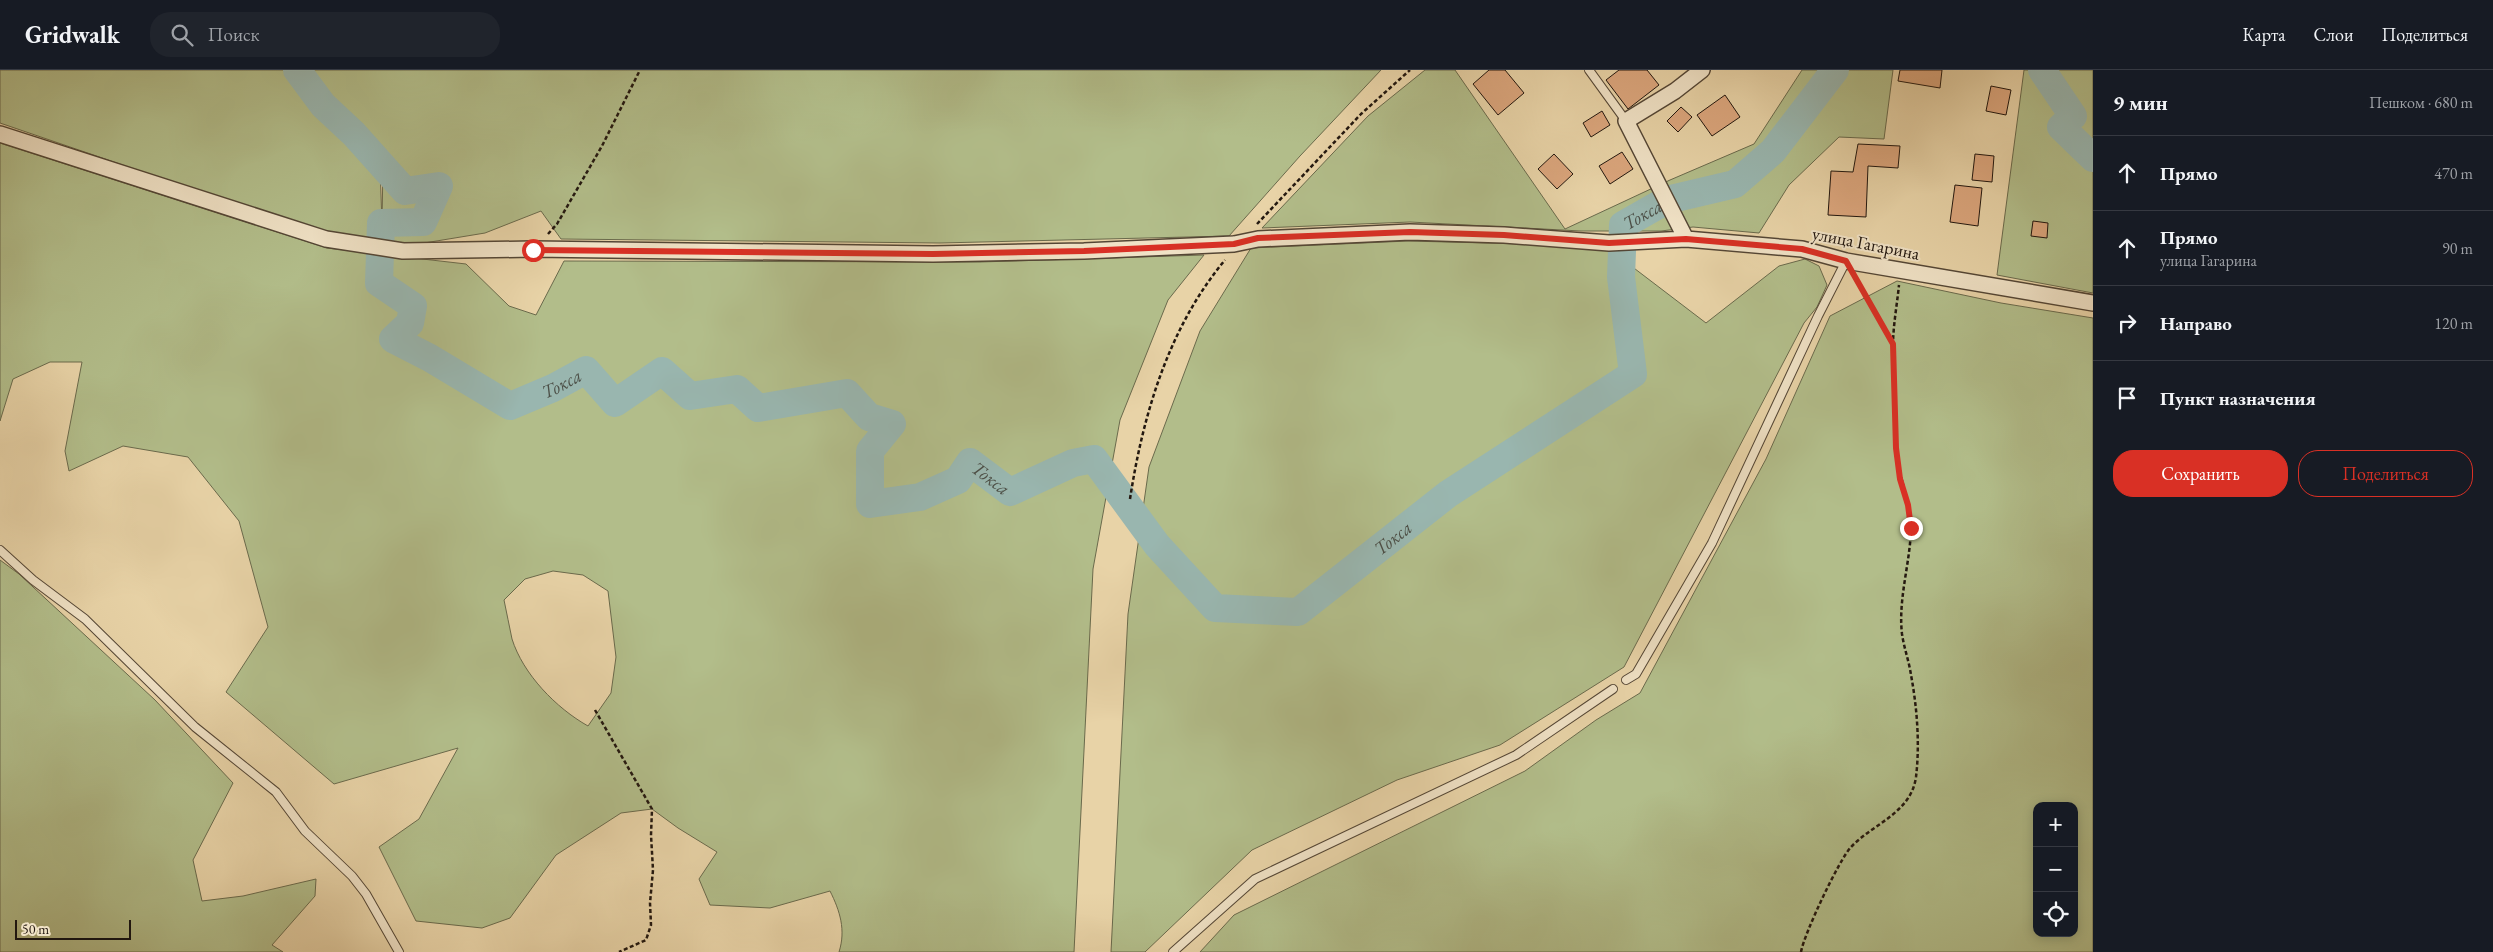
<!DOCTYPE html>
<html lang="ru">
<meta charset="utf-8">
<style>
body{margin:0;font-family:"EB Garamond",serif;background:#20242c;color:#f1f3f6}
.controls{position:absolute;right:15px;bottom:15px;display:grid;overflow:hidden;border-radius:10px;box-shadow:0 2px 12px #0003}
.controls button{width:45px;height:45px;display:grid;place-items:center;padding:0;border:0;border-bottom:1px solid #363941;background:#171b24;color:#f1f3f6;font:25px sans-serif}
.scale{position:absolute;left:15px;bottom:12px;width:116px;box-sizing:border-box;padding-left:5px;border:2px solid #22170f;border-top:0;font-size:14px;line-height:18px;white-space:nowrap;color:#22170f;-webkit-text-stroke:4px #f0e2c6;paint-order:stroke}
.stop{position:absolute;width:15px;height:15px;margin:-11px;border:4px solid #d93025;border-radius:50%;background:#fff}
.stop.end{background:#d93025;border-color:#fff;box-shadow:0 1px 5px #0008}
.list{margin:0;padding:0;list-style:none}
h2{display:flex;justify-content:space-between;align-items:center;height:65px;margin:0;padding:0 20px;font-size:21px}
h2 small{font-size:16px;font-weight:400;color:#9ea1a6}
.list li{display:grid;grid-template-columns:32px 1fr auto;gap:15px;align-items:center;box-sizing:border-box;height:75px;padding:0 20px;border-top:1px solid #363941}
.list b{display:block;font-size:19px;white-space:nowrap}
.list p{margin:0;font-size:16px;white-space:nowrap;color:#9ea1a6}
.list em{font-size:16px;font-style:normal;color:#9ea1a6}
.actions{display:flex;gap:10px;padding:15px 20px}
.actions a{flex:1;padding:11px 0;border:1px solid #d93025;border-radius:20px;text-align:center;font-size:18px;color:#d93025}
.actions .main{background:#d93025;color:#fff}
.icon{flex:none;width:28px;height:28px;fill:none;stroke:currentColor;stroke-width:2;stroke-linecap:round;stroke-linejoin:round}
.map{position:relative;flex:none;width:2093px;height:882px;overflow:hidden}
header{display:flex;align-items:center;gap:30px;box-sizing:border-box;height:70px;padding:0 25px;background:#171b24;border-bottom:1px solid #363941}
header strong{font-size:24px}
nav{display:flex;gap:28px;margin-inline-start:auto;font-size:18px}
.search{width:350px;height:45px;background:#20242c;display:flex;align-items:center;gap:12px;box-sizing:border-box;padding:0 18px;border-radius:20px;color:#9ea1a6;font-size:19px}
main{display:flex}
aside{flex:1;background:#171b24}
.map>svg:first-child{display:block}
.green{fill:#b2bd8a;stroke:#6a6a4c;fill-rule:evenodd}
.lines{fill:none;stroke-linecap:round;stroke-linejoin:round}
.river{stroke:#99b6af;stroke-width:28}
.building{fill:#dba67d;stroke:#22170f}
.lane-casing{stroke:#544635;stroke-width:10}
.street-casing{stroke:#544635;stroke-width:18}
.path{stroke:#22170f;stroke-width:2.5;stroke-dasharray:4 2.5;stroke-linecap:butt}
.lane{stroke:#f0e2c6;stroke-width:8}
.street{stroke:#f0e2c6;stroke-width:15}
.route{stroke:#d93025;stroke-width:6}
.labels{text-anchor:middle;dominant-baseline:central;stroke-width:4;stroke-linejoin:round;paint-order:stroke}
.street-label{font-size:18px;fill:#22170f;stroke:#f0e2c6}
.water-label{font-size:19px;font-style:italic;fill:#4c4f47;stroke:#f0e2c6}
</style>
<header>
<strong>Gridwalk</strong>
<div class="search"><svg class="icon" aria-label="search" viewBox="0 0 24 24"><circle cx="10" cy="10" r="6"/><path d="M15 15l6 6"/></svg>Поиск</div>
<nav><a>Карта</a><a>Слои</a><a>Поделиться</a></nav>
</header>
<main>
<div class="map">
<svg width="2093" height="882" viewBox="0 0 2093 882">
<rect width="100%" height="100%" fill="#e8d3a7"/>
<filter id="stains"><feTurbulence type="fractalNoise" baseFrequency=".004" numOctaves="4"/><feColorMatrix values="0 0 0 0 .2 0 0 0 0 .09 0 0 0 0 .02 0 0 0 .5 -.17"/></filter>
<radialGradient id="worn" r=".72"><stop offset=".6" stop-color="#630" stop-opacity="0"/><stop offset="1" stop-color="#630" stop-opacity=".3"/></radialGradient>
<!-- green -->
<path class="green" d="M 0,0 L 294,0 L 322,36 L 380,96 L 382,154 L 383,93 L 325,33 L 301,0 L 1381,0 L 1300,86 L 1229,166 L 940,173 L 561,169 L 541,141 L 485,163 L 406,176 L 327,165 L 0,53 Z
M 1425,0 L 1455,0 L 1565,159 L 1670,110 L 1754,74 L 1802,0 L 1893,0 L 1884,69 L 1839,67 L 1789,115 L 1759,163 L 1693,157 L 1661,161 L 1581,161 L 1410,152 L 1262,158 L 1368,46 Z
M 2024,0 L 2093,0 L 2093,223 L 1997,205 Z
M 0,73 L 327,178 L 466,194 L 509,236 L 536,245 L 564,191 L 980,192 L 1204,185 L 1168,230 L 1120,350 L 1093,499 L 1074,882 L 839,882 C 846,860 840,841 830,821 L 770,838 L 710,835 L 699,809 L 717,782 L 678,758 L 652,739 L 621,743 L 556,785 L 510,848 L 482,858 L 416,851 L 379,777 L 419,749 L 458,678 L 334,714 L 226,622 L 268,557 L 239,451 L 188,387 L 123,376 L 69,401 L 65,381 L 82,292 L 50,292 L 13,309 L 0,351 ZM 553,501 L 583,505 L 608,521 L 616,587 L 611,623 L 588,656 C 556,638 523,604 512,569 C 509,556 507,543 504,530 L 525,509 Z
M 1408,171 L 1605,176 L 1706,253 L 1779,196 L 1805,189 L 1819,196 L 1827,215 L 1817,237 L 1804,253 L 1624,597 L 1500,675 L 1397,710 L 1252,780 L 1145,882 L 1111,882 L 1128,544 L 1149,397 L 1200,261 L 1251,178 Z
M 1897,211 L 2001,233 L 2093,248 L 2093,882 L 1200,882 L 1234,845 L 1525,701 L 1596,650 L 1640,623 L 1766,389 L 1830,246 ZM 2037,736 L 2074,736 L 2074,863 L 2037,863 Z
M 0,490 L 19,504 L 155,630 L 233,713 L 193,790 L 202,831 L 243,826 L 316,809 L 315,826 L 272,875 L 283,882 L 0,882 Z"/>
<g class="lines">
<!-- river -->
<g class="river">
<path id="s1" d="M 297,0 L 323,35 L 354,64 L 405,121 L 439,116 L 423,152 L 381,153 L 379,213 L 413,236 L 410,253 L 393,269 L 430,288 L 510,336 L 553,318 L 586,300 L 615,333 L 662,301 L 690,326 L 737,319 L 758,338 L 847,323 L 869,347 L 892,354 L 870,381 L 870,434 L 920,427 L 958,410 L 970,392 L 1010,422 L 1073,393 L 1094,389 L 1157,475 L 1215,538 L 1298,542 L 1448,424 L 1633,304 L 1621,207 L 1623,155 L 1667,130 L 1735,114 L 1773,81 L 1835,0"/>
<path d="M 2042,0 L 2073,46 L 2061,57 L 2093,88"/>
</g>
</g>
<!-- building -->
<path class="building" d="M 1489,0 L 1505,0 L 1524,23 L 1498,45 L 1473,14 Z
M 1619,0 L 1647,0 L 1659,15 L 1628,39 L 1606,10 Z
M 1900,0 L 1942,0 L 1940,18 L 1898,11 Z
M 1991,16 L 2011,20 L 2006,45 L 1986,41 Z
M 1725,25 L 1740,47 L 1712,66 L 1697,45 Z
M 1681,37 L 1692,47 L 1678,62 L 1667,51 Z
M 1602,41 L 1610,55 L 1591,67 L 1583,53 Z
M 1858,74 L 1900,76 L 1898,98 L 1868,96 L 1866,147 L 1828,145 L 1831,101 L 1853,102 Z
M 1622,82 L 1633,99 L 1610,114 L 1599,96 Z
M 1554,84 L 1573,104 L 1557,119 L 1538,99 Z
M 1975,84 L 1994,86 L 1992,112 L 1972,110 Z
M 1955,115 L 1982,118 L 1978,156 L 1950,152 Z
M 2033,151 L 2048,153 L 2047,168 L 2031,166 Z"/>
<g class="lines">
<defs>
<path id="lane" d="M 1589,0 L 1626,51
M 0,480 L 33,510 L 85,549 L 195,657 L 276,722 L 305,761 L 352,806 L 366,824 L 399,882
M 1626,610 L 1636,604 L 1712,473 L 1818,246 L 1846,191
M 1173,882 L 1255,809 L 1516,685 L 1613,619"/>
<path id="street" d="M 0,64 L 326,169 L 403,181 L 533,179 L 933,184 L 1084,181 L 1234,174 L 1258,169 L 1410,162 L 1504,165 L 1609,173 L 1686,169 L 1802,179 L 1846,191 L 2093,233
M 1686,169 L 1626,51 L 1675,21 L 1702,0"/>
</defs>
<!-- lane casing -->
<use href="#lane" class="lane-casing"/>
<!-- street casing -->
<use href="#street" class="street-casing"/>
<!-- path -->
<path class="path" d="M 1257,154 L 1361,44 L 1410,0
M 548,164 L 557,154 L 602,76 L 640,0
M 1856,208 L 1892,273
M 1130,429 C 1143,344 1169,257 1225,190
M 595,640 L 652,739 L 651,765 L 653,800 L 650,833 L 651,855 L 646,870 L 619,882
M 1801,882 C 1804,864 1839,790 1851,777 C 1874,753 1911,743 1916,707 C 1920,674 1917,637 1911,605 C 1909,591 1904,578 1902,564 C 1898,529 1910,494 1911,459 C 1911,433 1899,408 1896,381 C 1894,364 1895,346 1895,328 C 1895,311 1893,293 1893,276 C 1893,256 1897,235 1899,215"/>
<!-- lane -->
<use href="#lane" class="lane"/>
<!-- street -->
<use href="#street" class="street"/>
</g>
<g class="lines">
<!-- route -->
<path class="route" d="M 533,180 L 933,184 L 1084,181 L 1234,174 L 1258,168 L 1410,162 L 1504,165 L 1609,173 L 1686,169 L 1802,179 L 1846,191 L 1893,274 L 1896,378 L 1900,409 L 1908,435 L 1911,458"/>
</g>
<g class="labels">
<!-- street labels -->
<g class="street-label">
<text transform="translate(1866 173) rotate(11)">улица Гагарина</text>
</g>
<!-- water labels -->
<g class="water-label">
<text stroke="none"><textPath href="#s1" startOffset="2201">Токса</textPath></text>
<text stroke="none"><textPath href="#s1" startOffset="611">Токса</textPath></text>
<text stroke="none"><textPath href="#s1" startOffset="1228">Токса</textPath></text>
<text stroke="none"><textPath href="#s1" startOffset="1738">Токса</textPath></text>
</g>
</g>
<rect width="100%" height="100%" filter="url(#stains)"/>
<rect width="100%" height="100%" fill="url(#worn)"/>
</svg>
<div class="controls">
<button>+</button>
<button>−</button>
<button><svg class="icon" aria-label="locate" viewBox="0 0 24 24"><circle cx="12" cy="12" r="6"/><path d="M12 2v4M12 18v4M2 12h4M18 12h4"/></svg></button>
</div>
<div class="scale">50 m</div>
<div class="stop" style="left:533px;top:180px"></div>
<div class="stop end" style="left:1911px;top:458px"></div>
</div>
<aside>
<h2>9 мин<small>Пешком · 680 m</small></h2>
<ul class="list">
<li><svg class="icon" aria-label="ahead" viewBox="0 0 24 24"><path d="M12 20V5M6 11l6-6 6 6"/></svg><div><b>Прямо</b></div><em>470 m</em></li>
<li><svg class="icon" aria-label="ahead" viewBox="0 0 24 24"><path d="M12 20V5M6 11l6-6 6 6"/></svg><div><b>Прямо</b><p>улица Гагарина</p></div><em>90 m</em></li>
<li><svg class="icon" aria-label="right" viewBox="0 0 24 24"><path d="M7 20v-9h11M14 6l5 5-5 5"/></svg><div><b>Направо</b></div><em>120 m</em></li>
<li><svg class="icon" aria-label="arrive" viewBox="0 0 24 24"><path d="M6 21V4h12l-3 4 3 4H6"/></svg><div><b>Пункт назначения</b></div></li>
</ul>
<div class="actions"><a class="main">Сохранить</a><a>Поделиться</a></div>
</aside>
</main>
